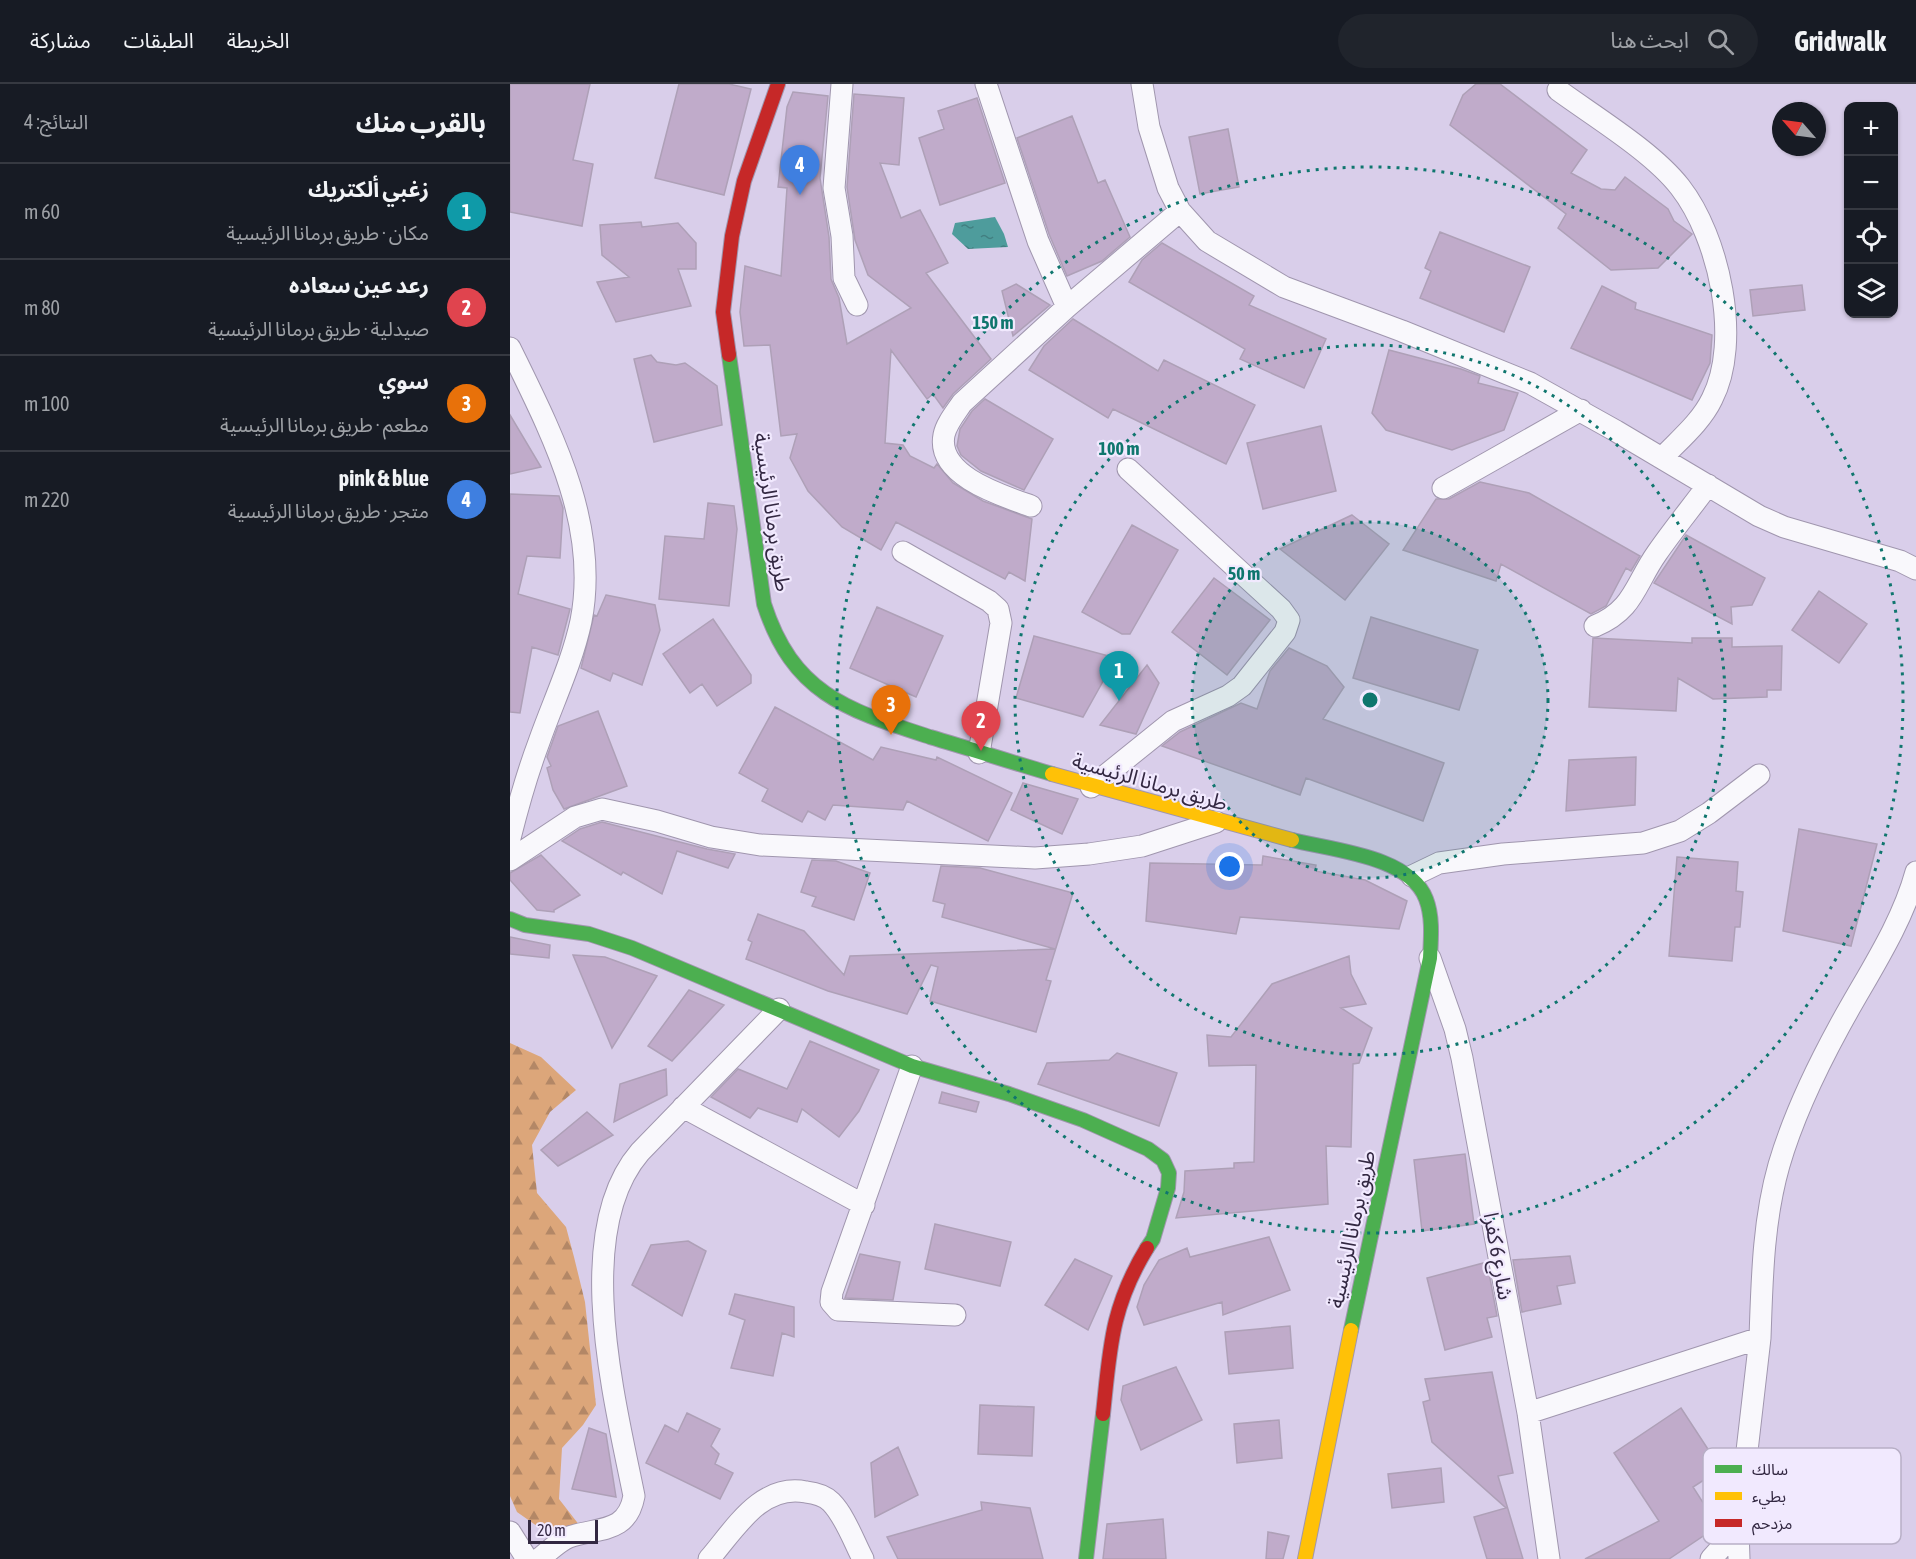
<!DOCTYPE html>
<html lang="ar">
<meta charset="utf-8">
<style>
body{margin:0;font-family:"Asap Condensed","Noto Sans Arabic",sans-serif;background:#20242c;color:#f1f3f6;direction:rtl}
.controls{position:absolute;right:18px;top:18px;display:grid;overflow:hidden;border-radius:12px;box-shadow:0 2px 4px #0004}
.controls button{width:54px;height:54px;display:grid;place-items:center;padding:0;border:0;border-bottom:2px solid #363941;background:#171b24;color:#f1f3f6;font:30px sans-serif}
.compass{position:absolute;left:1262px;top:18px;width:54px;height:54px;border-radius:50%;background:#171b24;box-shadow:0 2px 4px #0004;rotate:298deg}
.scale{position:absolute;left:18px;bottom:15px;width:70px;box-sizing:border-box;padding-left:6px;border:3px solid #332842;border-top:0;font-size:16px;line-height:21px;white-space:nowrap;color:#332842;-webkit-text-stroke:4px #f1e9fe;paint-order:stroke}
.you{position:absolute;left:720px;top:783px;width:21px;height:21px;margin:-15px;border:4px solid #fff;border-radius:50%;background:#1a73e8;box-shadow:0 0 0 9px #1a73e833}
.badge{display:grid;place-items:center;width:39px;height:39px;border-radius:50%;background:#0b8043;color:#fff;font-size:20px;font-weight:700}
.pin{position:absolute;translate:-50% -50px;filter:drop-shadow(0 2px 3px #0008)}
.pin::after{content:'';position:absolute;top:32px;width:21px;height:18px;background:inherit;clip-path:polygon(0 0,100% 0,50% 100%)}
.list{margin:0;padding:0;list-style:none}
h2{display:flex;justify-content:space-between;align-items:center;height:78px;margin:0;padding:0 24px;font-size:26px}
h2 small{font-size:20px;font-weight:400;color:#9ea1a6}
.list li{display:grid;grid-template-columns:39px 1fr auto;gap:18px;align-items:center;box-sizing:border-box;height:96px;padding:0 24px;border-top:2px solid #363941}
.list b{display:block;font-size:22px;white-space:nowrap}
.list p{margin:0;font-size:20px;white-space:nowrap;color:#9ea1a6}
.list em{font-size:20px;font-style:normal;color:#9ea1a6}
.icon{flex:none;width:33px;height:33px;fill:none;stroke:currentColor;stroke-width:2;stroke-linecap:round;stroke-linejoin:round}
.map{position:relative;flex:none;width:1406px;height:1475px;overflow:hidden;direction:ltr}
header{display:flex;align-items:center;gap:36px;box-sizing:border-box;height:84px;padding:0 30px;background:#171b24;border-bottom:2px solid #363941}
header strong{font-size:28px}
nav{display:flex;gap:33px;margin-inline-start:auto;font-size:21px}
.search{width:420px;height:54px;background:#20242c;display:flex;align-items:center;gap:15px;box-sizing:border-box;padding:0 21px;border-radius:33px;color:#9ea1a6;font-size:22px}
main{display:flex}
aside{flex:1;background:#171b24}
.map>svg:first-child{display:block}
.forest{fill:url(#forest-firs)}
.water{fill:url(#water-ripples)}
.building{fill:#c0abca;stroke:#aea0b7;stroke-width:1.5}
.lines{fill:none;stroke-linecap:round;stroke-linejoin:round}
.street-casing{stroke:#a096ae;stroke-width:23}
.fast-casing{stroke:#a096ae;stroke-width:16}
.slow-casing{stroke:#a096ae;stroke-width:16}
.jam-casing{stroke:#a096ae;stroke-width:16}
.street{stroke:#f9f8fc;stroke-width:21}
.fast{stroke:#4caf50;stroke-width:14}
.slow{stroke:#ffc107;stroke-width:14}
.jam{stroke:#c62828;stroke-width:14}
.ring{fill:none;stroke:#0f766e;stroke-width:3;stroke-dasharray:3 6}
.labels{text-anchor:middle;dominant-baseline:central;stroke-width:4.5;stroke-linejoin:round;paint-order:stroke}
.street-label{font-size:21px;fill:#332842;stroke:#f1e9fe}
.key{fill:#f1e9fe;stroke:#b8afc6;stroke-width:1.5}
.key-label{font-size:16px;fill:#332842}
.centre{fill:#0f766e;stroke:#f1e9fe;stroke-width:3}
.ring-label{font-size:18px;text-anchor:middle;font-weight:bold;fill:#0f766e;stroke:#f1e9fe;stroke-width:4.5;stroke-linejoin:round;paint-order:stroke}
</style>
<header>
<strong>Gridwalk</strong>
<div class="search"><svg class="icon" aria-label="search" viewBox="0 0 24 24"><circle cx="10" cy="10" r="6"/><path d="M15 15l6 6"/></svg>ابحث هنا</div>
<nav><a>الخريطة</a><a>الطبقات</a><a>مشاركة</a></nav>
</header>
<main>
<div class="map">
<svg width="1406" height="1475" viewBox="0 0 1406 1475">
<defs>
<pattern id="forest-firs" width="22" height="20" patternUnits="userSpaceOnUse" patternTransform="scale(1.5)"><rect width="22" height="20" fill="#dca67a"/><path d="M5 1l3.5 6h-7zM16 11l3.5 6h-7z" fill="#b38766"/></pattern>
<pattern id="water-ripples" width="26" height="14" patternUnits="userSpaceOnUse" patternTransform="scale(1.5)"><rect width="26" height="14" fill="#4e9c9c"/><path d="M2 4q2-2 4 0t4 0M15 11q2-2 4 0t4 0" fill="none" stroke="#417f81"/></pattern>
</defs>
<rect width="100%" height="100%" fill="#d9ceea"/>
<!-- forest -->
<path class="forest" d="M 0,959 L 31,973 L 66,1006 L 40,1028 L 22,1061 L 27,1109 L 56,1143 L 64,1173 L 75,1218 L 86,1321 L 73,1341 L 52,1364 L 49,1415 L 70,1442 L 34,1447 L 7,1428 L 0,1412 Z"/>
<!-- water -->
<path class="water" d="M 485,133 L 494,150 L 498,163 L 458,165 L 442,150 L 445,139 Z"/>
<!-- building -->
<path class="building" d="M 0,0 L 80,0 L 63,76 L 83,80 L 72,142 L 0,128 Z
M 169,0 L 219,0 L 241,5 L 214,111 L 145,94 Z
M 966,0 L 990,0 L 1077,66 L 1061,89 L 1091,105 L 1105,106 L 1115,93 L 1158,125 L 1164,137 L 1182,150 L 1148,184 L 1101,186 L 1048,144 L 1056,130 L 940,41 L 953,11 Z
M 283,8 L 318,12 L 310,94 L 319,153 L 321,195 L 329,214 L 337,260 L 401,224 L 358,191 L 345,156 L 337,103 L 344,10 L 394,14 L 389,81 L 370,79 L 391,134 L 410,126 L 438,179 L 416,189 L 481,275 L 443,310 L 433,324 L 423,310 L 417,315 L 381,266 L 375,359 L 393,361 L 400,372 L 424,384 L 427,380 L 443,399 L 473,417 L 522,435 L 515,497 L 499,488 L 495,495 L 386,438 L 371,466 L 332,443 L 298,407 L 280,374 L 287,350 L 271,352 L 260,261 L 234,262 L 230,228 L 235,182 L 271,192 L 277,104 L 268,103 L 277,23 Z
M 467,14 L 495,99 L 430,121 L 409,54 L 434,45 L 428,27 Z
M 562,32 L 588,99 L 595,96 L 620,153 L 592,177 L 557,192 L 539,150 L 507,54 Z
M 718,45 L 729,103 L 690,110 L 679,53 Z
M 131,138 L 132,143 L 168,139 L 186,159 L 186,185 L 168,185 L 181,222 L 106,238 L 87,198 L 119,193 L 92,171 L 90,141 Z
M 930,148 L 1020,183 L 994,248 L 910,214 L 921,187 L 915,184 Z
M 652,159 L 744,212 L 739,221 L 816,255 L 794,304 L 730,275 L 735,265 L 619,198 L 632,176 Z
M 506,200 L 540,221 L 503,252 L 492,207 Z
M 1292,201 L 1295,226 L 1243,232 L 1240,206 Z
M 1092,202 L 1126,219 L 1125,225 L 1202,251 L 1200,279 L 1182,316 L 1061,264 Z
M 563,235 L 648,287 L 654,276 L 745,321 L 716,380 L 603,325 L 598,334 L 519,286 L 534,262 Z
M 879,266 L 951,285 L 970,292 L 968,299 L 1008,309 L 994,346 L 942,366 L 876,346 L 862,329 Z
M 141,271 L 147,278 L 166,281 L 175,279 L 207,302 L 212,341 L 144,358 L 124,275 Z
M 475,315 L 543,355 L 514,406 L 471,387 L 451,371 L 447,362 L 450,345 L 462,327 Z
M 0,331 L 31,383 L 0,390 Z
M 811,342 L 826,407 L 753,425 L 737,359 Z
M 970,398 L 1019,409 L 1130,472 L 1121,487 L 1116,484 L 1096,522 L 1081,530 L 991,480 L 986,497 L 893,466 L 926,415 L 939,415 Z
M 0,410 L 49,412 L 53,424 L 50,474 L 17,472 L 8,510 L 60,525 L 48,571 L 22,563 L 10,629 L 0,628 Z
M 198,419 L 224,422 L 227,445 L 219,522 L 149,515 L 155,452 L 194,455 Z
M 842,431 L 879,460 L 835,516 L 770,465 Z
M 622,441 L 668,466 L 620,550 L 612,550 L 572,528 Z
M 1176,451 L 1255,494 L 1242,521 L 1221,523 L 1222,540 L 1144,499 Z
M 704,494 L 760,536 L 717,591 L 662,548 Z
M 1309,507 L 1357,540 L 1329,579 L 1282,546 Z
M 96,511 L 145,521 L 150,546 L 132,601 L 103,589 L 100,597 L 71,584 L 84,531 L 87,532 Z
M 367,523 L 433,552 L 406,613 L 340,584 Z
M 861,533 L 968,566 L 949,626 L 843,594 Z
M 203,535 L 241,591 L 241,599 L 207,622 L 192,600 L 180,609 L 153,570 Z
M 524,552 L 606,574 L 573,633 L 506,614 Z
M 1083,554 L 1182,559 L 1182,554 L 1222,554 L 1222,563 L 1272,562 L 1271,606 L 1257,606 L 1257,613 L 1203,615 L 1168,594 L 1166,627 L 1079,623 Z
M 779,564 L 817,582 L 834,603 L 813,635 L 934,679 L 913,737 L 796,694 L 790,711 L 652,662 L 670,648 L 731,619 L 747,625 L 760,587 Z
M 637,581 L 649,599 L 626,650 L 590,641 Z
M 265,623 L 363,676 L 371,663 L 426,676 L 427,673 L 502,709 L 478,757 L 397,717 L 393,726 L 323,721 L 315,736 L 298,727 L 292,738 L 252,717 L 258,705 L 229,689 Z
M 88,627 L 117,702 L 54,725 L 43,706 L 37,684 L 41,682 L 37,673 L 48,642 Z
M 1126,673 L 1125,721 L 1056,727 L 1059,676 Z
M 513,699 L 568,715 L 552,750 L 501,726 Z
M 92,738 L 197,765 L 225,770 L 218,784 L 167,767 L 152,810 L 113,788 L 111,791 L 52,757 L 70,745 Z
M 1289,745 L 1367,760 L 1341,862 L 1273,847 Z
M 31,771 L 70,811 L 44,826 L 44,828 L 27,826 L 0,796 L 0,789 Z
M 753,772 L 806,781 L 805,787 L 855,796 L 897,817 L 889,845 L 730,833 L 726,850 L 636,837 L 640,779 L 752,781 Z
M 1167,773 L 1228,778 L 1226,807 L 1233,808 L 1230,843 L 1225,843 L 1222,877 L 1159,872 Z
M 302,776 L 326,777 L 360,789 L 344,836 L 302,822 L 306,813 L 291,808 Z
M 431,782 L 470,784 L 563,809 L 536,896 L 541,897 L 526,948 L 420,917 L 428,883 L 421,881 L 397,930 L 318,907 L 236,875 L 242,858 L 238,856 L 248,830 L 294,847 L 334,891 L 340,872 L 545,865 L 432,833 L 435,820 L 423,817 Z
M 0,853 L 40,861 L 39,874 L 0,870 Z
M 63,871 L 95,873 L 147,892 L 102,964 Z
M 839,872 L 841,890 L 856,920 L 831,924 L 862,944 L 849,979 L 843,980 L 841,1063 L 816,1062 L 818,1120 L 666,1134 L 674,1108 L 675,1087 L 724,1084 L 724,1079 L 744,1078 L 746,981 L 699,982 L 697,951 L 721,953 L 762,900 Z
M 179,906 L 214,921 L 162,977 L 138,962 Z
M 300,957 L 369,986 L 349,1027 L 329,1053 L 292,1025 L 287,1038 L 248,1024 L 240,1034 L 201,1013 L 228,985 L 277,1005 Z
M 607,969 L 667,989 L 649,1042 L 528,1000 L 537,979 L 599,976 Z
M 156,985 L 157,1011 L 104,1038 L 110,1000 Z
M 432,1008 L 469,1018 L 466,1028 L 429,1019 Z
M 77,1028 L 103,1051 L 48,1082 L 31,1066 Z
M 955,1070 L 964,1140 L 912,1147 L 904,1076 Z
M 425,1140 L 501,1158 L 490,1202 L 415,1185 Z
M 759,1153 L 780,1206 L 713,1231 L 712,1218 L 634,1241 L 627,1223 L 634,1201 L 649,1176 L 677,1164 L 680,1173 Z
M 178,1157 L 196,1167 L 172,1232 L 122,1201 L 141,1161 Z
M 350,1170 L 390,1178 L 383,1216 L 335,1214 Z
M 1060,1172 L 1065,1199 L 1047,1202 L 1051,1220 L 1012,1228 L 1003,1176 Z
M 565,1175 L 602,1192 L 578,1246 L 535,1221 Z
M 977,1178 L 987,1232 L 977,1234 L 982,1253 L 935,1266 L 917,1194 Z
M 225,1210 L 284,1223 L 284,1253 L 272,1249 L 263,1292 L 221,1284 L 235,1236 L 219,1230 Z
M 780,1242 L 783,1284 L 719,1290 L 715,1248 Z
M 666,1283 L 692,1336 L 631,1366 L 611,1316 L 613,1302 Z
M 982,1288 L 1003,1389 L 988,1392 L 1013,1475 L 977,1475 L 964,1433 L 996,1424 L 922,1358 L 913,1318 L 920,1316 L 915,1295 Z
M 470,1321 L 524,1323 L 522,1372 L 468,1370 Z
M 1171,1324 L 1211,1385 L 1183,1403 L 1208,1442 L 1159,1475 L 1075,1475 L 1149,1437 L 1104,1369 Z
M 177,1329 L 210,1345 L 201,1362 L 209,1370 L 205,1380 L 223,1389 L 210,1415 L 136,1379 L 155,1341 L 168,1348 Z
M 769,1336 L 772,1374 L 727,1379 L 724,1340 Z
M 79,1344 L 96,1350 L 106,1413 L 62,1405 Z
M 388,1363 L 408,1411 L 365,1433 L 361,1379 Z
M 931,1384 L 934,1418 L 882,1424 L 878,1390 Z
M 471,1418 L 520,1424 L 533,1475 L 388,1475 L 377,1453 L 472,1426 Z
M 653,1435 L 656,1475 L 593,1475 L 597,1440 Z
M 758,1448 L 779,1452 L 773,1475 L 756,1475 Z"/>
<g class="lines">
<defs>
<path id="street" d="M 332,0 L 324,104 L 332,152 L 334,194 L 347,221
M 476,0 L 528,157 L 557,223
M 632,0 L 639,43 L 658,104 L 670,127 L 697,157 L 774,203 L 892,247 L 1020,299 L 1106,347 L 1249,432 L 1274,443 L 1390,477 L 1406,485
M 1048,6 C 1085,33 1143,68 1170,103 C 1209,153 1232,257 1202,315 C 1191,338 1169,356 1152,374
M 0,264 C 41,348 90,440 71,537 C 62,579 43,618 29,658 C 17,690 8,722 0,754
M 933,404 L 1071,326
M 521,422 C 493,412 426,392 434,351 C 436,340 446,328 452,319 L 557,223 L 670,127
M 393,468 L 479,517 L 488,525 L 491,539 L 469,669
M 1085,542 C 1124,526 1125,500 1147,469 C 1163,446 1181,424 1198,401
M 581,703 L 663,637 L 718,612 L 732,602 L 775,548 L 779,536 L 771,525 L 618,385
M 0,776 L 65,733 L 92,725 L 147,737 L 201,753 L 250,761 L 525,774 L 579,770 L 632,762 L 706,738
M 902,792 L 929,779 L 993,770 L 1133,759 L 1170,747 L 1199,729 L 1249,691
M 920,874 L 945,945 L 952,974 L 1018,1329 L 1039,1475
M 402,982 L 322,1208 L 321,1218 L 328,1226 L 445,1231
M 173,1023 L 354,1121
M 1018,1329 L 1250,1254 C 1252,1196 1253,1137 1269,1081 C 1283,1033 1305,987 1329,943 C 1356,893 1391,843 1406,788
M 0,1448 L 17,1475
M 29,1475 C 38,1468 49,1457 59,1453 C 89,1443 117,1450 124,1412 C 105,1317 61,1148 130,1068 L 269,925
M 199,1475 C 225,1445 251,1399 296,1408 C 305,1409 315,1412 321,1418 C 335,1432 344,1458 353,1475
M 1201,1475 L 1228,1445
M 1229,1475 L 1228,1445 L 1250,1254"/>
<path id="fast" d="M 219,271 L 254,520 C 283,610 337,626 420,653 C 461,665 501,678 542,690
M 782,756 C 821,766 900,772 916,815 C 923,833 921,854 920,874 L 841,1246
M 0,835 L 15,841 L 79,850 L 122,864 L 402,982 L 499,1010 L 573,1036 L 638,1065 L 653,1076 L 659,1089 L 658,1104 L 643,1155 L 637,1164
M 576,1475 L 593,1330"/>
<path id="slow" d="M 542,690 L 782,756
M 795,1475 L 841,1246"/>
<path id="jam" d="M 219,271 L 213,228 L 222,152 L 234,97 L 268,0
M 593,1330 C 600,1264 601,1223 637,1164"/>
</defs>
<!-- street casing -->
<use href="#street" class="street-casing"/>
<!-- fast casing -->
<use href="#fast" class="fast-casing"/>
<!-- slow casing -->
<use href="#slow" class="slow-casing"/>
<!-- jam casing -->
<use href="#jam" class="jam-casing"/>
<!-- street -->
<use href="#street" class="street"/>
<!-- fast -->
<use href="#fast" class="fast"/>
<!-- slow -->
<use href="#slow" class="slow"/>
<!-- jam -->
<use href="#jam" class="jam"/>
</g>
<!-- distance rings -->
<circle cx="860" cy="616" r="178" fill="#0f766e" fill-opacity=".12"/>
<g class="ring">
<circle cx="860" cy="616" r="178"/>
<circle cx="860" cy="616" r="355"/>
<circle cx="860" cy="616" r="533"/>
</g>
<g class="labels">
<!-- street labels -->
<g class="street-label">
<text transform="translate(263 428) rotate(82)">طريق برمانا الرئيسية</text>
<text transform="translate(640 697) rotate(16)">طريق برمانا الرئيسية</text>
<text transform="translate(841 1145) rotate(-78)">طريق برمانا الرئيسية</text>
<text transform="translate(989 1172) rotate(80)">شارع 6 كفرا</text>
</g>
</g>
<!-- legend -->
<rect x="1193" y="1364" width="198" height="96" rx="9" class="key"/>
<rect x="1205" y="1381" width="27" height="8" fill="#4caf50"/>
<rect x="1205" y="1408" width="27" height="8" fill="#ffc107"/>
<rect x="1205" y="1435" width="27" height="8" fill="#c62828"/>
<g class="key-label">
<text x="1242" y="1391">سالك</text>
<text x="1242" y="1418">بطيء</text>
<text x="1242" y="1445">مزدحم</text>
</g>
<circle cx="860" cy="616" r="9" class="centre"/>
<g class="ring-label">
<text x="483" y="245">150 m</text>
<text x="609" y="371">100 m</text>
<text x="734" y="496">50 m</text>
</g>
</svg>
<div class="controls">
<button>+</button>
<button>−</button>
<button><svg class="icon" aria-label="locate" viewBox="0 0 24 24"><circle cx="12" cy="12" r="6"/><path d="M12 2v4M12 18v4M2 12h4M18 12h4"/></svg></button>
<button><svg class="icon" aria-label="layers" viewBox="0 0 24 24"><path d="M12 4l9 5-9 5-9-5zM3 14l9 5 9-5"/></svg></button>
</div>
<svg class="compass" viewBox="-18 -18 36 36"><path d="M0-13l5 13h-10z" fill="#e53935"/><path d="M0 13l5-13h-10z" fill="#9ea1a6"/></svg>
<div class="scale">20 m</div>
<div class="you"></div>
<div class="pin badge" style="left:609px;top:617px;background:#0f9aa8">1</div>
<div class="pin badge" style="left:471px;top:667px;background:#e0444e">2</div>
<div class="pin badge" style="left:381px;top:651px;background:#e8710a">3</div>
<div class="pin badge" style="left:290px;top:111px;background:#3f7fe0">4</div>
</div>
<aside>
<h2>بالقرب منك<small>النتائج: 4</small></h2>
<ul class="list">
<li><span class="badge" style="background:#0f9aa8">1</span><div><b>زغبي ألكتريك</b><p>مكان · طريق برمانا الرئيسية</p></div><em>60 m</em></li>
<li><span class="badge" style="background:#e0444e">2</span><div><b>رعد عين سعاده</b><p>صيدلية · طريق برمانا الرئيسية</p></div><em>80 m</em></li>
<li><span class="badge" style="background:#e8710a">3</span><div><b>سوي</b><p>مطعم · طريق برمانا الرئيسية</p></div><em>100 m</em></li>
<li><span class="badge" style="background:#3f7fe0">4</span><div><b>pink &amp; blue</b><p>متجر · طريق برمانا الرئيسية</p></div><em>220 m</em></li>
</ul>
</aside>
</main>
